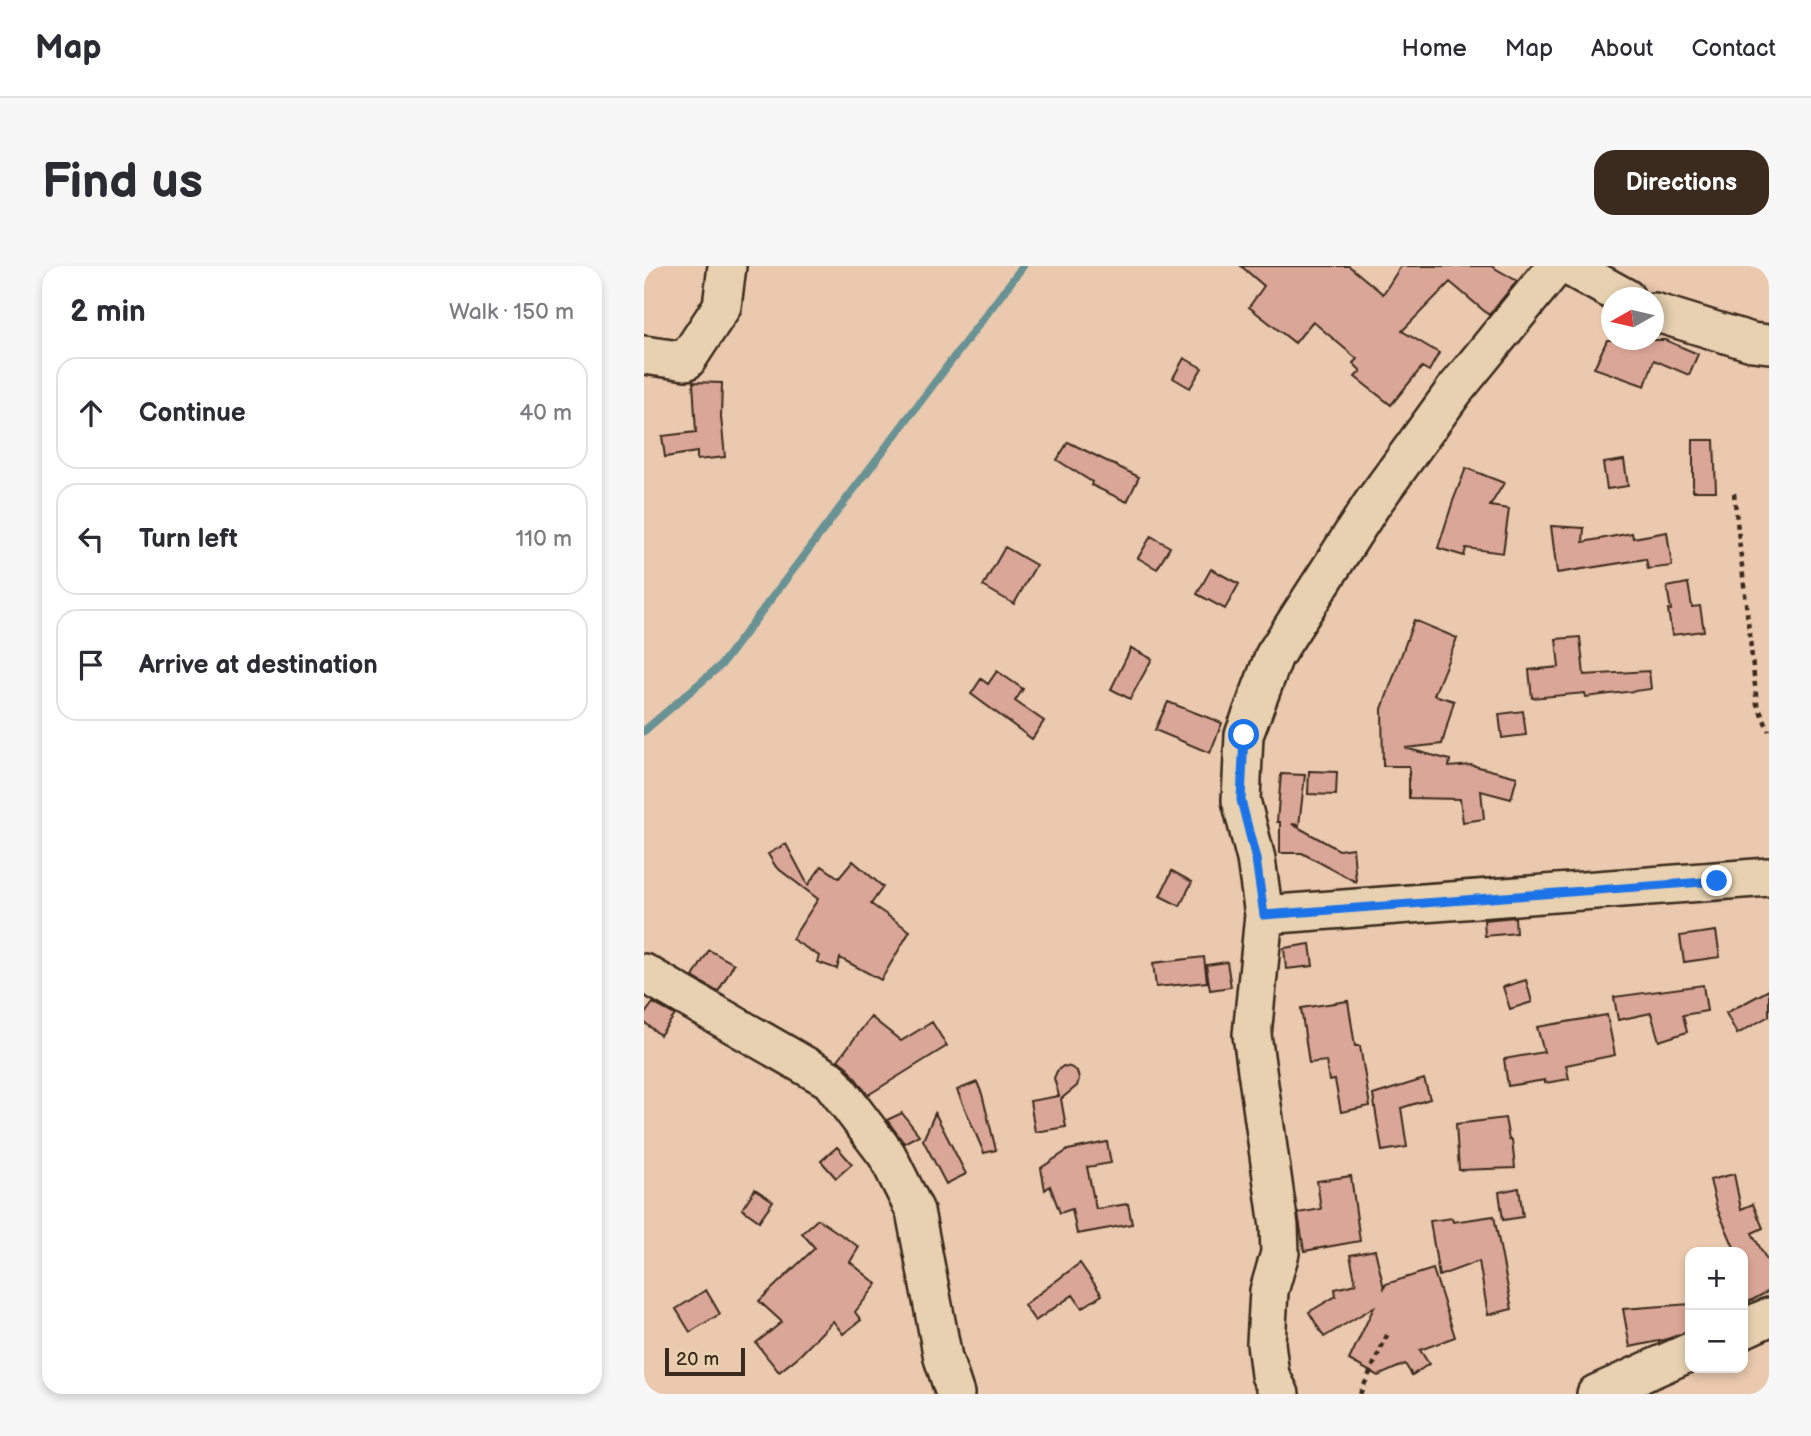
<!DOCTYPE html>
<meta charset="utf-8">
<style>
body{margin:0;font-family:"Balsamiq Sans",sans-serif;background:#f7f7f7;color:#2b2b33}
.controls{position:absolute;right:21px;bottom:21px;display:grid;overflow:hidden;border-radius:14px;box-shadow:0 4px 10px #0003}
.controls button{width:63px;height:63px;display:grid;place-items:center;padding:0;border:0;border-bottom:2px solid #e1e1e2;background:#fff;color:#2b2b33;font:35px sans-serif}
.compass{position:absolute;left:957px;top:21px;width:63px;height:63px;border-radius:50%;background:#fff;box-shadow:0 4px 10px #0003;rotate:262deg}
.scale{position:absolute;left:21px;bottom:18px;width:80px;box-sizing:border-box;padding-left:7px;border:4px solid #3b2a1e;border-top:0;font-size:19px;line-height:24px;white-space:nowrap;color:#3b2a1e;-webkit-text-stroke:5px #e7d1b0;paint-order:stroke}
.stop{position:absolute;width:21px;height:21px;margin:-16px;border:5px solid #1a73e8;border-radius:50%;background:#fff}
.stop.end{background:#1a73e8;border-color:#fff;box-shadow:0 2px 7px #0008}
.list{margin:0;padding:0;list-style:none}
h2{display:flex;justify-content:space-between;align-items:center;height:91px;margin:0;padding:0 28px;font-size:30px}
h2 small{font-size:23px;font-weight:400;color:#7c7c81}
.list li{display:grid;grid-template-columns:46px 1fr auto;gap:21px;align-items:center;box-sizing:border-box;height:112px;margin:0 14px 14px;padding:0 14px;border:2px solid #e1e1e2;border-radius:21px}
.list b{display:block;font-size:26px;white-space:nowrap}
.list em{font-size:23px;font-style:normal;color:#7c7c81}
.icon{flex:none;width:38px;height:38px;fill:none;stroke:currentColor;stroke-width:2;stroke-linecap:round;stroke-linejoin:round}
.map{position:relative;flex:none;width:1125px;height:1128px;overflow:hidden;border-radius:21px}
header{display:flex;align-items:center;gap:42px;box-sizing:border-box;height:98px;padding:0 35px;background:#fff;border-bottom:2px solid #e1e1e2}
header strong{font-size:33px}
nav{display:flex;gap:38px;margin-inline-start:auto;font-size:24px}
.intro{display:flex;align-items:center;justify-content:space-between;box-sizing:border-box;height:168px;padding:0 42px}
h1{margin:0;font-size:49px}
.button{padding:18px 32px;border-radius:21px;background:#3b2a1e;color:#fff;font-size:24px;font-weight:700}
main{display:flex;gap:42px;padding:0 42px}
aside{flex:1;background:#fff;border-radius:21px;box-shadow:0 4px 10px #0003}
.map>svg:first-child{display:block}
.lines{fill:none;stroke-linecap:round;stroke-linejoin:round}
.stream{stroke:#699294;stroke-width:8}
.building{fill:#daa697;stroke:#3b2a1e;stroke-width:2}
.minor-casing{stroke:#3b2a1e;stroke-width:42}
.path{stroke:#3b2a1e;stroke-width:4.5;stroke-dasharray:5 5;stroke-linecap:butt}
.minor{stroke:#e7d1b0;stroke-width:37}
.route{stroke:#1a73e8;stroke-width:9}
</style>
<header>
<strong>Map</strong>
<nav><a>Home</a><a>Map</a><a>About</a><a>Contact</a></nav>
</header>
<div class="intro"><h1>Find us</h1><a class="button">Directions</a></div>
<main>
<aside>
<h2>2 min<small>Walk · 150 m</small></h2>
<ul class="list">
<li><svg class="icon" aria-label="ahead" viewBox="0 0 24 24"><path d="M12 20V5M6 11l6-6 6 6"/></svg><div><b>Continue</b></div><em>40 m</em></li>
<li><svg class="icon" aria-label="left" viewBox="0 0 24 24"><path d="M17 20v-9H6M10 6l-5 5 5 5"/></svg><div><b>Turn left</b></div><em>110 m</em></li>
<li><svg class="icon" aria-label="arrive" viewBox="0 0 24 24"><path d="M6 21V4h12l-3 4 3 4H6"/></svg><div><b>Arrive at destination</b></div></li>
</ul>
</aside>
<div class="map">
<svg width="1125" height="1128" viewBox="0 0 1125 1128">
<rect width="100%" height="100%" fill="#eac9ae"/>
<filter id="ink" filterUnits="userSpaceOnUse"><feTurbulence type="fractalNoise" baseFrequency=".0143" numOctaves="2"/><feDisplacementMap in="SourceGraphic" scale="14" xChannelSelector="R" yChannelSelector="G"/><feConvolveMatrix kernelMatrix="1 2 1 2 8 2 1 2 1" color-interpolation-filters="sRGB"/></filter>
<g filter="url(#ink)">
<g class="lines">
<!-- stream -->
<path class="stream" d="M 0,465 L 77,399 L 379,0"/>
</g>
<!-- building -->
<path class="building" d="M 597,0 L 705,0 L 739,28 L 757,0 L 847,0 L 873,15 L 845,49 L 806,16 L 758,65 L 795,87 L 785,105 L 778,101 L 747,139 L 711,111 L 717,105 L 709,97 L 713,93 L 672,58 L 668,56 L 651,77 L 605,41 L 620,20 Z
M 963,74 L 1021,74 L 1054,88 L 1045,109 L 1010,94 L 1001,120 L 950,102 Z
M 540,92 L 558,102 L 546,122 L 529,112 Z
M 49,116 L 78,117 L 77,151 L 81,191 L 53,194 L 53,186 L 21,191 L 18,170 L 52,166 Z
M 1049,174 L 1070,174 L 1072,225 L 1049,225 Z
M 424,176 L 495,211 L 483,236 L 447,219 L 448,216 L 413,194 Z
M 980,194 L 984,220 L 963,223 L 959,197 Z
M 822,202 L 860,217 L 846,240 L 865,243 L 859,287 L 822,282 L 820,290 L 794,282 L 809,235 Z
M 907,260 L 940,262 L 939,276 L 988,267 L 989,272 L 1023,266 L 1028,300 L 1004,303 L 1002,293 L 913,307 Z
M 507,270 L 526,281 L 513,303 L 494,292 Z
M 361,281 L 392,299 L 370,338 L 339,320 Z
M 567,303 L 595,318 L 581,343 L 553,328 Z
M 1044,317 L 1048,341 L 1056,340 L 1060,365 L 1028,369 L 1024,344 L 1027,344 L 1023,321 Z
M 770,354 L 813,372 L 790,429 L 810,435 L 798,478 L 761,482 L 806,494 L 805,501 L 827,499 L 873,511 L 867,533 L 837,525 L 840,553 L 819,556 L 816,533 L 765,532 L 765,500 L 739,500 L 738,443 Z
M 936,371 L 940,409 L 1005,405 L 1007,423 L 942,431 L 941,427 L 888,432 L 885,404 L 915,401 L 912,373 Z
M 487,382 L 508,393 L 486,433 L 467,423 Z
M 353,405 L 379,423 L 371,435 L 400,455 L 388,473 L 327,428 L 337,413 L 344,418 Z
M 524,436 L 578,457 L 566,487 L 511,464 Z
M 879,445 L 882,469 L 858,472 L 855,448 Z
M 665,505 L 693,506 L 692,529 L 664,528 Z
M 637,508 L 661,509 L 655,559 L 648,558 L 695,584 L 709,582 L 712,616 L 658,587 L 636,587 L 636,556 L 633,556 Z
M 142,578 L 164,619 L 178,600 L 195,612 L 209,595 L 239,621 L 227,638 L 266,665 L 237,714 L 196,692 L 193,703 L 173,696 L 175,690 L 148,673 L 174,633 L 132,601 L 124,588 Z
M 528,605 L 548,616 L 536,640 L 516,630 Z
M 871,651 L 872,667 L 841,670 L 840,654 Z
M 1072,665 L 1076,691 L 1040,696 L 1036,670 Z
M 666,678 L 669,700 L 642,703 L 640,682 Z
M 65,684 L 90,698 L 74,726 L 49,711 Z
M 560,691 L 563,716 L 512,721 L 509,697 Z
M 583,696 L 587,721 L 566,724 L 562,699 Z
M 882,714 L 888,736 L 866,743 L 859,721 Z
M 1059,719 L 1063,745 L 1039,749 L 1043,766 L 1015,775 L 1007,747 L 974,754 L 970,731 Z
M 1125,724 L 1125,750 L 1093,768 L 1082,747 Z
M 704,735 L 711,780 L 716,780 L 726,840 L 697,846 L 691,814 L 685,815 L 682,795 L 665,797 L 657,742 Z
M 9,737 L 31,749 L 16,769 L 0,756 L 0,749 Z
M 963,749 L 971,789 L 922,799 L 925,813 L 901,817 L 901,814 L 864,820 L 860,793 L 900,786 L 893,761 Z
M 227,751 L 257,775 L 288,756 L 303,780 L 224,829 L 203,801 L 194,794 Z
M 419,800 L 426,801 L 433,805 L 435,813 L 433,820 L 417,833 L 422,861 L 391,866 L 386,835 L 415,830 L 410,812 L 413,805 Z
M 780,813 L 786,833 L 757,842 L 763,881 L 738,885 L 729,829 Z
M 333,816 L 338,828 L 352,884 L 340,887 L 313,824 Z
M 258,847 L 275,869 L 260,877 L 243,854 Z
M 291,847 L 322,908 L 302,918 L 279,874 Z
M 861,852 L 865,874 L 868,874 L 871,902 L 815,904 L 812,858 Z
M 463,876 L 467,897 L 443,901 L 452,943 L 484,938 L 488,958 L 433,968 L 428,943 L 416,947 L 406,920 L 401,924 L 397,902 L 424,884 Z
M 193,881 L 208,898 L 192,912 L 177,895 Z
M 1090,908 L 1097,943 L 1109,938 L 1119,962 L 1108,967 L 1125,998 L 1125,1025 L 1099,1039 L 1099,986 L 1092,986 L 1073,942 L 1066,914 Z
M 707,910 L 716,975 L 660,985 L 654,947 L 677,943 L 673,915 Z
M 875,922 L 879,951 L 859,954 L 855,926 Z
M 111,923 L 129,935 L 115,955 L 98,943 Z
M 850,950 L 868,1043 L 844,1049 L 835,995 L 795,1010 L 786,955 L 808,952 L 809,956 Z
M 174,953 L 215,981 L 206,996 L 233,1018 L 211,1046 L 217,1054 L 199,1068 L 189,1055 L 155,1090 L 135,1106 L 112,1077 L 138,1056 L 115,1035 L 171,982 L 158,967 Z
M 731,984 L 740,1022 L 742,1018 L 789,1003 L 811,1071 L 776,1084 L 785,1098 L 768,1109 L 761,1098 L 734,1110 L 705,1094 L 730,1041 L 680,1071 L 665,1046 L 692,1030 L 691,1023 L 712,1018 L 706,989 Z
M 436,997 L 458,1029 L 438,1042 L 429,1029 L 391,1055 L 380,1039 Z
M 62,1024 L 76,1048 L 46,1066 L 32,1043 Z
M 1046,1038 L 1046,1065 L 1020,1074 L 986,1081 L 979,1043 Z"/>
<g class="lines">
<defs>
<path id="minor" d="M 924,0 L 982,32
M 1010,46 L 1108,76 L 1125,78
M 0,89 L 42,95 L 78,40 L 83,0
M 620,649 L 1125,611
M 0,707 L 186,814 L 243,889 L 271,945 L 299,1092 L 311,1128
M 1099,1063 L 1125,1051
M 636,1128 L 626,1109 L 622,1077 L 625,1025 L 636,987 L 635,960 L 608,769 L 620,649 L 612,593 L 597,534 L 600,469 L 630,390 L 728,238 L 810,125 L 912,0
M 952,1128 L 1046,1086"/>
</defs>
<!-- minor casing -->
<use href="#minor" class="minor-casing"/>
<!-- path -->
<path class="path" d="M 1090,227 L 1113,438 L 1125,465
M 716,1128 L 745,1065"/>
<!-- minor -->
<use href="#minor" class="minor"/>
</g>
</g>
<g class="lines" filter="url(#ink)">
<!-- route -->
<path class="route" d="M 600,469 L 597,534 L 612,593 L 620,649 L 1073,615"/>
</g>
</svg>
<div class="controls">
<button>+</button>
<button>−</button>
</div>
<svg class="compass" viewBox="-18 -18 36 36"><path d="M0-13l5 13h-10z" fill="#e53935"/><path d="M0 13l5-13h-10z" fill="#7c7c81"/></svg>
<div class="scale">20 m</div>
<div class="stop" style="left:600px;top:469px"></div>
<div class="stop end" style="left:1073px;top:615px"></div>
</div>
</main>
